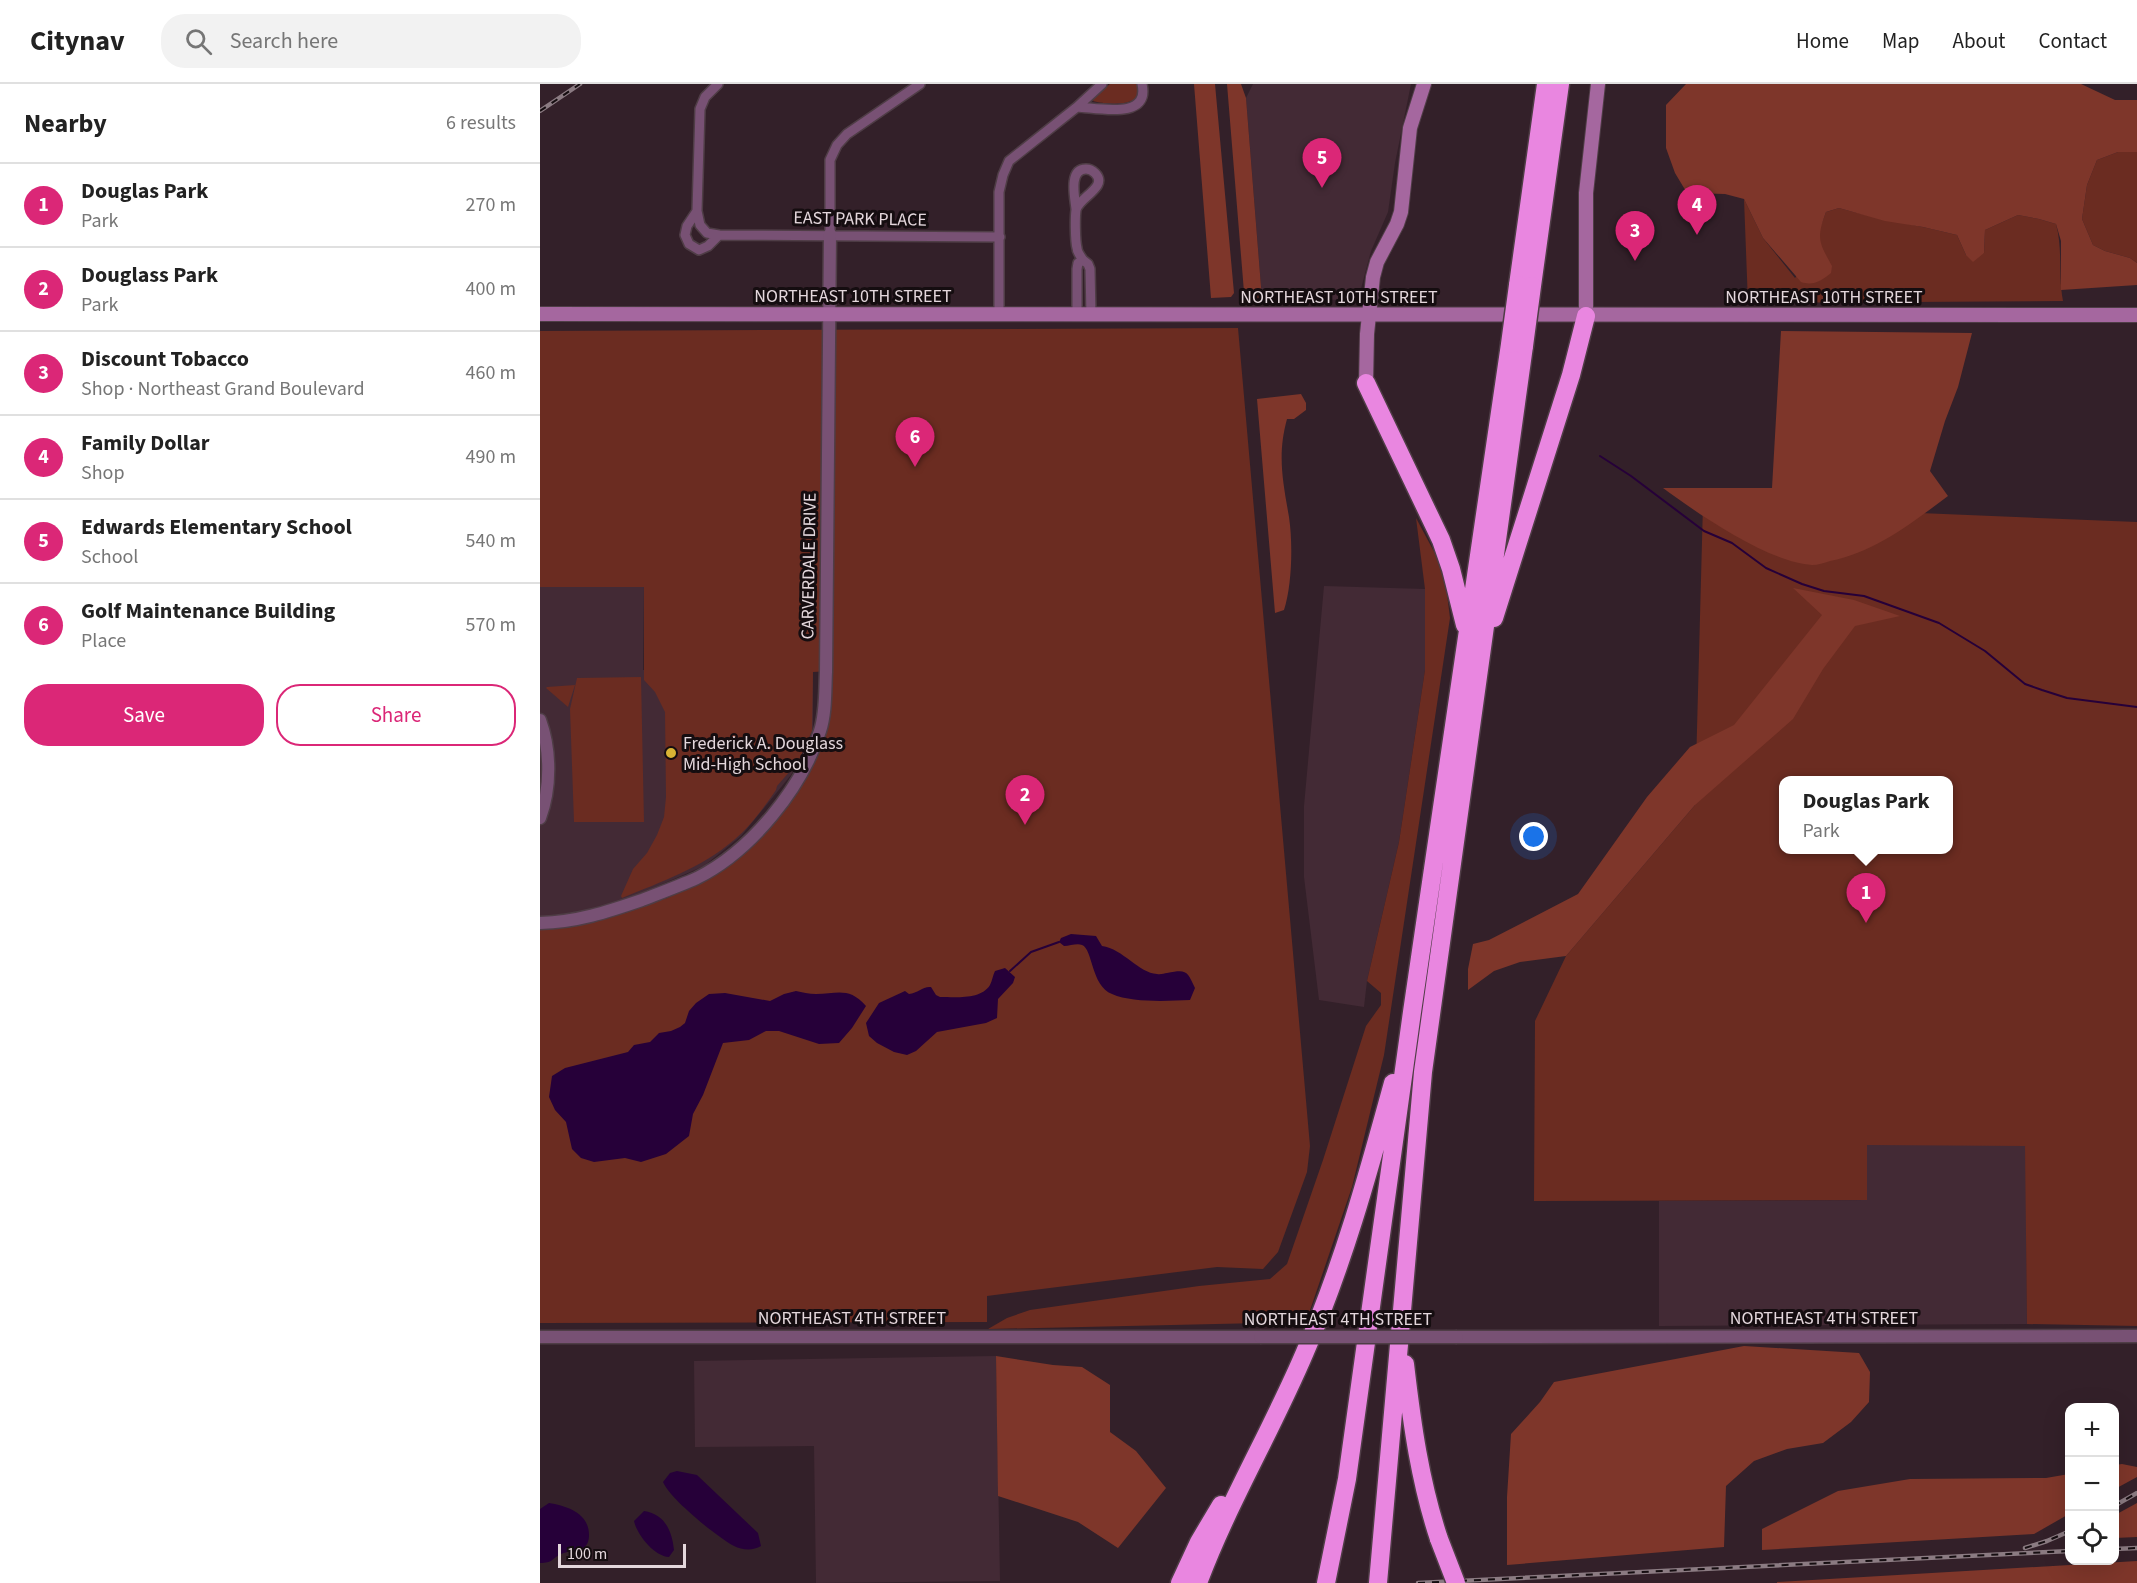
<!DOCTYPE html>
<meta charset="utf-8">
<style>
body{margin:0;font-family:"Source Sans 3",sans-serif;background:#f2f2f2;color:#222}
.controls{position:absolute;right:18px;bottom:18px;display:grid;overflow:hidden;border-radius:12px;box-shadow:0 6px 24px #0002}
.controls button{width:54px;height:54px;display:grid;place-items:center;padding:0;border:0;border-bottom:2px solid #e0e0e0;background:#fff;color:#222;font:30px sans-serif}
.scale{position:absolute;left:18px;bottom:15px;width:128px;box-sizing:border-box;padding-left:6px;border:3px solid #e4d7dc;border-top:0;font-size:16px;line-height:21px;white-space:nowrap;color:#e4d7dc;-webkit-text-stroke:4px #150d10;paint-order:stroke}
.you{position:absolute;left:994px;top:753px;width:21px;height:21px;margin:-15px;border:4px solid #fff;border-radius:50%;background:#1a73e8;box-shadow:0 0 0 9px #1a73e833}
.badge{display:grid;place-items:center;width:39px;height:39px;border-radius:50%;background:#db2777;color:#fff;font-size:20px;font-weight:700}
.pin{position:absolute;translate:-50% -50px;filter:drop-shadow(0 2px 3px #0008)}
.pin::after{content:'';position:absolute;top:32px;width:21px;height:18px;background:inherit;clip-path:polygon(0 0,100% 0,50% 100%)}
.popup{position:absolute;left:1239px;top:692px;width:174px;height:78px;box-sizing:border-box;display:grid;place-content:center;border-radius:12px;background:#fff;filter:drop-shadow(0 2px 4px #0005);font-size:20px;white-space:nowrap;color:#767676}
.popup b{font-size:22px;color:#222}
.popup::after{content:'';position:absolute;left:50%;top:100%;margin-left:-12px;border:12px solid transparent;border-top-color:#fff}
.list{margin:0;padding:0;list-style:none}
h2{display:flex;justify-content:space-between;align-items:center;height:78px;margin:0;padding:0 24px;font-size:26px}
h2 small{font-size:20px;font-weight:400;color:#767676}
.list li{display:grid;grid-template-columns:39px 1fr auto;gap:18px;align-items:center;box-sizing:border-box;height:84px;padding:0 24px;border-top:2px solid #e0e0e0}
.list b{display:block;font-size:22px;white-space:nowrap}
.list p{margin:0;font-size:20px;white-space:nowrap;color:#767676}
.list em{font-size:20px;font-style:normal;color:#767676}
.actions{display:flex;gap:12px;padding:18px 24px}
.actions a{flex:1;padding:14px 0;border:2px solid #db2777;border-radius:24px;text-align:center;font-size:21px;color:#db2777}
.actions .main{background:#db2777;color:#fff}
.icon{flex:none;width:33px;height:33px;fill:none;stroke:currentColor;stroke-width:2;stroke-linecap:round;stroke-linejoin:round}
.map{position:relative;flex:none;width:1597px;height:1499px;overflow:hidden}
header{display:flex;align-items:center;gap:36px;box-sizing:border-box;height:84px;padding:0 30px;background:#fff;border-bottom:2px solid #e0e0e0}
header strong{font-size:28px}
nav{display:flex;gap:33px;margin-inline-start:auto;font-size:21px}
.search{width:420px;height:54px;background:#f2f2f2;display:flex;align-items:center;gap:15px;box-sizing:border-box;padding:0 21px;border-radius:24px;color:#767676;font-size:22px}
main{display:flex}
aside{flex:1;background:#fff}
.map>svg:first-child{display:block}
.built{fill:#432a35}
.green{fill:#6b2c21;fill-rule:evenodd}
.forest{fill:#7e362a}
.water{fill:#260039}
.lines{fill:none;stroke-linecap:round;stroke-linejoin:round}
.stream{stroke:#260039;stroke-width:2}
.minor-casing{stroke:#4f3d46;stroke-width:12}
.tertiary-casing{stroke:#4f3d46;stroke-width:15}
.secondary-casing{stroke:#4f3d46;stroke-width:16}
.motorway-casing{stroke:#4f3d46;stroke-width:21}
.minor{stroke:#785174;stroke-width:9}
.tertiary{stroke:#785174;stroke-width:12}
.secondary{stroke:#a5679f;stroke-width:14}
.motorway{stroke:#e986e0;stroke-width:18}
.rail-casing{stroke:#8b7b82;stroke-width:4.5}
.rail{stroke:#150d10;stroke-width:2;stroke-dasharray:7;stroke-linecap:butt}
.tertiary-bridge-casing{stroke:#4f3d46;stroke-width:15;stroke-linecap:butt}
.motorway-bridge-casing{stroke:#4f3d46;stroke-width:21;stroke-linecap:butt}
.tertiary-bridge{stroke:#785174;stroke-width:12}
.motorway-bridge{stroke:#e986e0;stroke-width:18}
.poi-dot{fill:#d9b334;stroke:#150d10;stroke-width:2}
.labels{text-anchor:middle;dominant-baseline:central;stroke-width:6;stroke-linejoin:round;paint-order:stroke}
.street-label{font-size:18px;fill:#e4d7dc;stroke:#150d10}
.poi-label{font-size:18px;fill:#e4d7dc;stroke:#150d10;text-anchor:start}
</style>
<header>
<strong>Citynav</strong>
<div class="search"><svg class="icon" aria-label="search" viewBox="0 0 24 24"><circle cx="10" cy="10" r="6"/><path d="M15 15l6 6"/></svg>Search here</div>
<nav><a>Home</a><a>Map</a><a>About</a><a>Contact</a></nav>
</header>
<main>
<aside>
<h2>Nearby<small>6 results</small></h2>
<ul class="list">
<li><span class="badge">1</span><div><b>Douglas Park</b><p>Park</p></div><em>270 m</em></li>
<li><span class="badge">2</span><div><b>Douglass Park</b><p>Park</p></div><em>400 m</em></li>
<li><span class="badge">3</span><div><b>Discount Tobacco</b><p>Shop · Northeast Grand Boulevard</p></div><em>460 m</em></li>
<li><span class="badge">4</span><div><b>Family Dollar</b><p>Shop</p></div><em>490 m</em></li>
<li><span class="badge">5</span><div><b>Edwards Elementary School</b><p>School</p></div><em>540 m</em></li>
<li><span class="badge">6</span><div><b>Golf Maintenance Building</b><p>Place</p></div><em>570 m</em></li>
</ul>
<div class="actions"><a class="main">Save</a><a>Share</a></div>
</aside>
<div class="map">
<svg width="1597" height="1499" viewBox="0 0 1597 1499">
<rect width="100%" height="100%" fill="#332029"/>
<!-- built -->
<path class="built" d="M 713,0 L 871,0 L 855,79 L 848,128 L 831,167 L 818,216 L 722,215 L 706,14 Z
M 784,502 L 885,505 L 885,586 L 859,758 L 827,897 L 824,923 L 779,916 L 764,793 L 764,722 Z
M 0,503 L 104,503 L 103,586 L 273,587 L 273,647 L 251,691 L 201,752 L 164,782 L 95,812 L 56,825 L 0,833 Z
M 1486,1060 L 1487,1240 L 1119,1242 L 1119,1117 L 1327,1116 L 1327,1061 Z
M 456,1272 L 460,1497 L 276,1499 L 274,1362 L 155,1363 L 154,1277 Z"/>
<!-- green -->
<path class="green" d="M 570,0 L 598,0 C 598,5 599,10 596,14 C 588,22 563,20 553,17 L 555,12 Z
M 1578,68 L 1597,68 L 1597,179 L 1590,174 L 1565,167 L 1553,161 L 1542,135 L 1547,101 L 1557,76 Z
M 1204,115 L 1223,154 L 1255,194 L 1280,162 L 1280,144 L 1286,128 L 1299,124 C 1338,135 1378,141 1417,151 L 1426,171 L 1444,169 L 1445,146 L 1478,131 L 1499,135 L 1516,140 C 1523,166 1518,191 1523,217 L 1208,219 Z
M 698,244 L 770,1062 L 767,1088 L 738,1168 L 723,1185 L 677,1183 L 447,1212 L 447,1238 L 0,1239 L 0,844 L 18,844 L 69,834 L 127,814 L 171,793 L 245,721 L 281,666 L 289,628 L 290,587 L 273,588 L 272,647 L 258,678 L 237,702 L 236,706 C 224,723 211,742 194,756 C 161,784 121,798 82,814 L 81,812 L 93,785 L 107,769 L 117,751 L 124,733 L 126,713 L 125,628 L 115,608 L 104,596 L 104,503 L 0,503 L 0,247 Z
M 1163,420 L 1597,438 L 1597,1242 L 1487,1240 L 1485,1062 L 1327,1061 L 1327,1116 L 994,1117 L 995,937 L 1026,872 L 1155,721 ZM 1244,696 L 1408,696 L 1408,766 L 1244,766 Z
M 876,434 L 899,477 L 906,502 L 910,534 L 844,971 L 812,1103 L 766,1238 L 448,1245 L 467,1234 L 490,1226 L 659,1202 L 730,1195 L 747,1180 L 783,1076 L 826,942 L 841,921 L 841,909 L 827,897 L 859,758 L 885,586 L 885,505 Z
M 101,593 L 104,738 L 34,738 L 30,625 L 37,594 Z
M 35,601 L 28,623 L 6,604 L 7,603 Z"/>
<!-- forest -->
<path class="forest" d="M 654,0 L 675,0 L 694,209 L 691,213 L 671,214 Z
M 687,0 L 701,0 L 706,14 L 722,215 L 713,213 L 704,208 Z
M 1146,0 L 1541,0 L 1575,16 L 1597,16 L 1597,68 L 1578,68 L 1557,76 L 1547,101 L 1542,135 L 1553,161 L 1565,167 L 1590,174 L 1597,179 L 1597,201 L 1521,206 L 1521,157 L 1516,140 L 1499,135 L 1478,131 L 1445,146 L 1444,169 L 1433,178 L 1426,171 L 1417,151 L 1383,143 L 1345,137 L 1299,124 L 1286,128 C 1276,155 1279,158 1292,182 L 1291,189 C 1281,197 1273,202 1261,198 L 1223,154 L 1204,115 L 1185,110 L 1147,109 L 1135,89 L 1126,64 L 1126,21 Z
M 1241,247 L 1432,249 L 1418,303 L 1405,337 L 1390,387 L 1408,412 C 1372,439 1335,468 1290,477 C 1284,479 1278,481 1272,481 C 1230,479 1158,430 1123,404 L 1232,404 Z
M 761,310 L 766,319 L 766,326 L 754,335 L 747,335 C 737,371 743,398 749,433 C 753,460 752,501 744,526 L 735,529 L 717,315 Z
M 1253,504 L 1314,516 L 1360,532 L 1315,542 L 1283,585 L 1253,635 L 1155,721 L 1026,872 L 980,878 L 954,887 L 928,906 L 928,885 L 933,860 L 949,856 L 1038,810 L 1107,713 L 1150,663 L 1194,641 L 1282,531 Z
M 1204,1262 L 1319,1269 L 1330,1288 L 1329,1318 L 1311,1338 L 1283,1359 L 1247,1365 L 1214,1377 L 1186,1402 L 1184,1463 L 967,1481 L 967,1413 L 971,1350 L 1000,1318 L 1014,1298 Z
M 456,1272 L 513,1281 L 542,1283 L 570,1301 L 570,1348 L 596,1367 L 626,1404 L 578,1464 L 538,1438 L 458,1412 Z
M 1582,1380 L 1597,1383 L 1597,1393 L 1575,1405 L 1575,1381 Z
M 1529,1390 L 1529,1430 L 1494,1450 L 1222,1466 L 1222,1445 L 1298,1407 L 1370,1395 L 1506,1394 Z
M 1597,1419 L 1597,1453 L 1575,1454 L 1575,1431 Z
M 1597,1477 L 1597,1499 L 1237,1499 L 1237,1498 Z"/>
<!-- water -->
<path class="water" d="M 531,850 L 556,852 L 562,862 C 583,865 599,889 617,890 C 621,891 624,889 627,889 C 647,885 647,887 655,904 L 650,916 C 628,917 592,919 572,910 C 551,902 553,865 542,861 C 537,859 530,862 524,862 L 519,858 L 521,854 Z
M 465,884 L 475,893 L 473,899 L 458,915 L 457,934 L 446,939 L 397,948 L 376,967 L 367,971 L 354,968 L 337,959 L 329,952 L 326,939 L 339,919 L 365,907 L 369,910 C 378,909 383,902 391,903 L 396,911 L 400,913 C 415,913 441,916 450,901 C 452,897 453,891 455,887 Z
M 256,907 C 262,908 269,910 276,910 C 296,910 309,902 326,922 L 312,944 L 299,959 L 279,960 L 239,947 L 226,947 L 209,956 L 183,959 L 163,1011 L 153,1030 L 149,1052 L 126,1070 L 101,1078 L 85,1074 L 54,1078 L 41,1074 L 32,1065 L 26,1038 L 15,1026 L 9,1013 L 12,992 L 25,984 L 88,968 L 94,961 L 110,958 L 119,949 L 131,947 L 140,943 L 145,939 L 149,927 L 156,919 L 169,910 L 185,909 L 230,917 L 244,910 Z
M 137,1387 L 157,1391 L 218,1449 L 221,1462 C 213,1467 202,1466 194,1462 C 177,1453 130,1415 123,1398 L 130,1389 Z
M 9,1419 C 27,1422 49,1429 49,1451 C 49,1456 48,1461 43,1464 C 37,1467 28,1467 21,1470 C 11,1475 13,1479 0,1479 L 0,1425 Z
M 104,1427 C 125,1430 132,1447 134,1466 L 129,1473 C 114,1472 97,1451 94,1437 Z"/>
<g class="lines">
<!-- stream -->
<path class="stream" d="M 1060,372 L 1091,392 L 1164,447 L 1192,459 L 1226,484 L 1262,500 L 1284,507 L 1324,512 L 1399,539 L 1445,567 L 1485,600 L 1502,606 L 1527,614 L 1597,623
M 470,887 L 491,868 L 519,858"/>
<defs>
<path id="minor" d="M 178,0 L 165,13 L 160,25 L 157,127 L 147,142 L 145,151 L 149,160 L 159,166 L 168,162 L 179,151 L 460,153
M 537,23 L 562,0
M 536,125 C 535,114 528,85 546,85 C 550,85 552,86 555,89 C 569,103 539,113 536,126 C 535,133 535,156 537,164 C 537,168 541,173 543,176
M 157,127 L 160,141 L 167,149 L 179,151
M 290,150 L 290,76 L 297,61 L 307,50 L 380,0
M 459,230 L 459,108 L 463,91 L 469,77 L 537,23 C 559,24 610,36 602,0
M 537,230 L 537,185 L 538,179 L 543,176 L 548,180 L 550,185 L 551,231"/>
<path id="tertiary" d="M 0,636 C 11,666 11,704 0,734
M 0,839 C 37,838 67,828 102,816 C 120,809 139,802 157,794 C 211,767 262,704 280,647 C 286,629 285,607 286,588 L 290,150
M 0,1253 L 720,1253
M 917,1253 L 1597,1252"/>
<path id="secondary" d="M 0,230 L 1597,231
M 1046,232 L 1046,109 L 1058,0
M 826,299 L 827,250 L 833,193 L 837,178 L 857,140 L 861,128 L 870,44 L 884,0"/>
<path id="motorway" d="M 978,201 L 1006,0
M 992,202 L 1020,0
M 826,299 L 901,456 L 911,485 L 925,541
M 954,534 L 1031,291 L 1046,232
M 865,1280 C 872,1340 880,1398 899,1455
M 640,1499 L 659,1458 L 681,1421
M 658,1499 C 688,1419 732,1346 765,1268 C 803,1181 828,1090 853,999
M 786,1499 L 807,1395 L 872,928 L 970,260
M 838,1499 L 883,988 L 984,262"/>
</defs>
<!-- minor casing -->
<use href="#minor" class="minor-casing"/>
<!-- tertiary casing -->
<use href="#tertiary" class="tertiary-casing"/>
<!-- secondary casing -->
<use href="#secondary" class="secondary-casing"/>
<!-- motorway casing -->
<use href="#motorway" class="motorway-casing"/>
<!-- minor -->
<use href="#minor" class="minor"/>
<!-- tertiary -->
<use href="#tertiary" class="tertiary"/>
<!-- secondary -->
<use href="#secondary" class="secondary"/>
<!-- motorway -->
<use href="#motorway" class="motorway"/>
<defs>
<path id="rail" d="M 0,27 L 40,0
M 1574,1422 L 1597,1409
M 1485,1464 L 1507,1457 L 1530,1447
M 1574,1465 L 1597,1464
M 878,1499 L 1530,1467"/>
</defs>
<!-- rail casing -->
<use href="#rail" class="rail-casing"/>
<!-- rail -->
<use href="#rail" class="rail"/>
<defs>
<path id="tertiary-bridge" d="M 720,1253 L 917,1253"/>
<path id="motorway-bridge" d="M 970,260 L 978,201
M 984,262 L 992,202
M 899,1455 L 916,1499"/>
</defs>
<!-- tertiary-bridge casing -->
<use href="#tertiary-bridge" class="tertiary-bridge-casing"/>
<!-- motorway-bridge casing -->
<use href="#motorway-bridge" class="motorway-bridge-casing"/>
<!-- tertiary-bridge -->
<use href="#tertiary-bridge" class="tertiary-bridge"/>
<!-- motorway-bridge -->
<use href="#motorway-bridge" class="motorway-bridge"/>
</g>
<!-- markers -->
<circle class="poi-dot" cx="131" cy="669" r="6"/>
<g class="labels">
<!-- street labels -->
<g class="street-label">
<text transform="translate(320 135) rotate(1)">EAST PARK PLACE</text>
<text x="313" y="212">NORTHEAST 10TH STREET</text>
<text x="799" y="213">NORTHEAST 10TH STREET</text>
<text x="1284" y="213">NORTHEAST 10TH STREET</text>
<text transform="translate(269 482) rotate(-89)">CARVERDALE DRIVE</text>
<text x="312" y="1234">NORTHEAST 4TH STREET</text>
<text x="1284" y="1234">NORTHEAST 4TH STREET</text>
<text x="798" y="1235">NORTHEAST 4TH STREET</text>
</g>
<!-- poi labels -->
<g class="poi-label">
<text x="143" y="659">Frederick A. Douglass<tspan x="143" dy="21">Mid-High School</tspan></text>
</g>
</g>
</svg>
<div class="controls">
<button>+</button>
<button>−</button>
<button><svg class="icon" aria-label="locate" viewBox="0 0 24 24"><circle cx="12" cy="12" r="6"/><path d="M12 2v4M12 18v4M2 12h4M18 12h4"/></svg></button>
</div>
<div class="scale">100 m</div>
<div class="you"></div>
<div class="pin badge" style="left:1326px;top:839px">1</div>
<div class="popup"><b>Douglas Park</b>Park</div>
<div class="pin badge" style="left:485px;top:741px">2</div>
<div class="pin badge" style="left:1095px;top:177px">3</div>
<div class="pin badge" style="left:1157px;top:151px">4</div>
<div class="pin badge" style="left:782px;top:104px">5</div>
<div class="pin badge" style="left:375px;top:383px">6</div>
</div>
</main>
